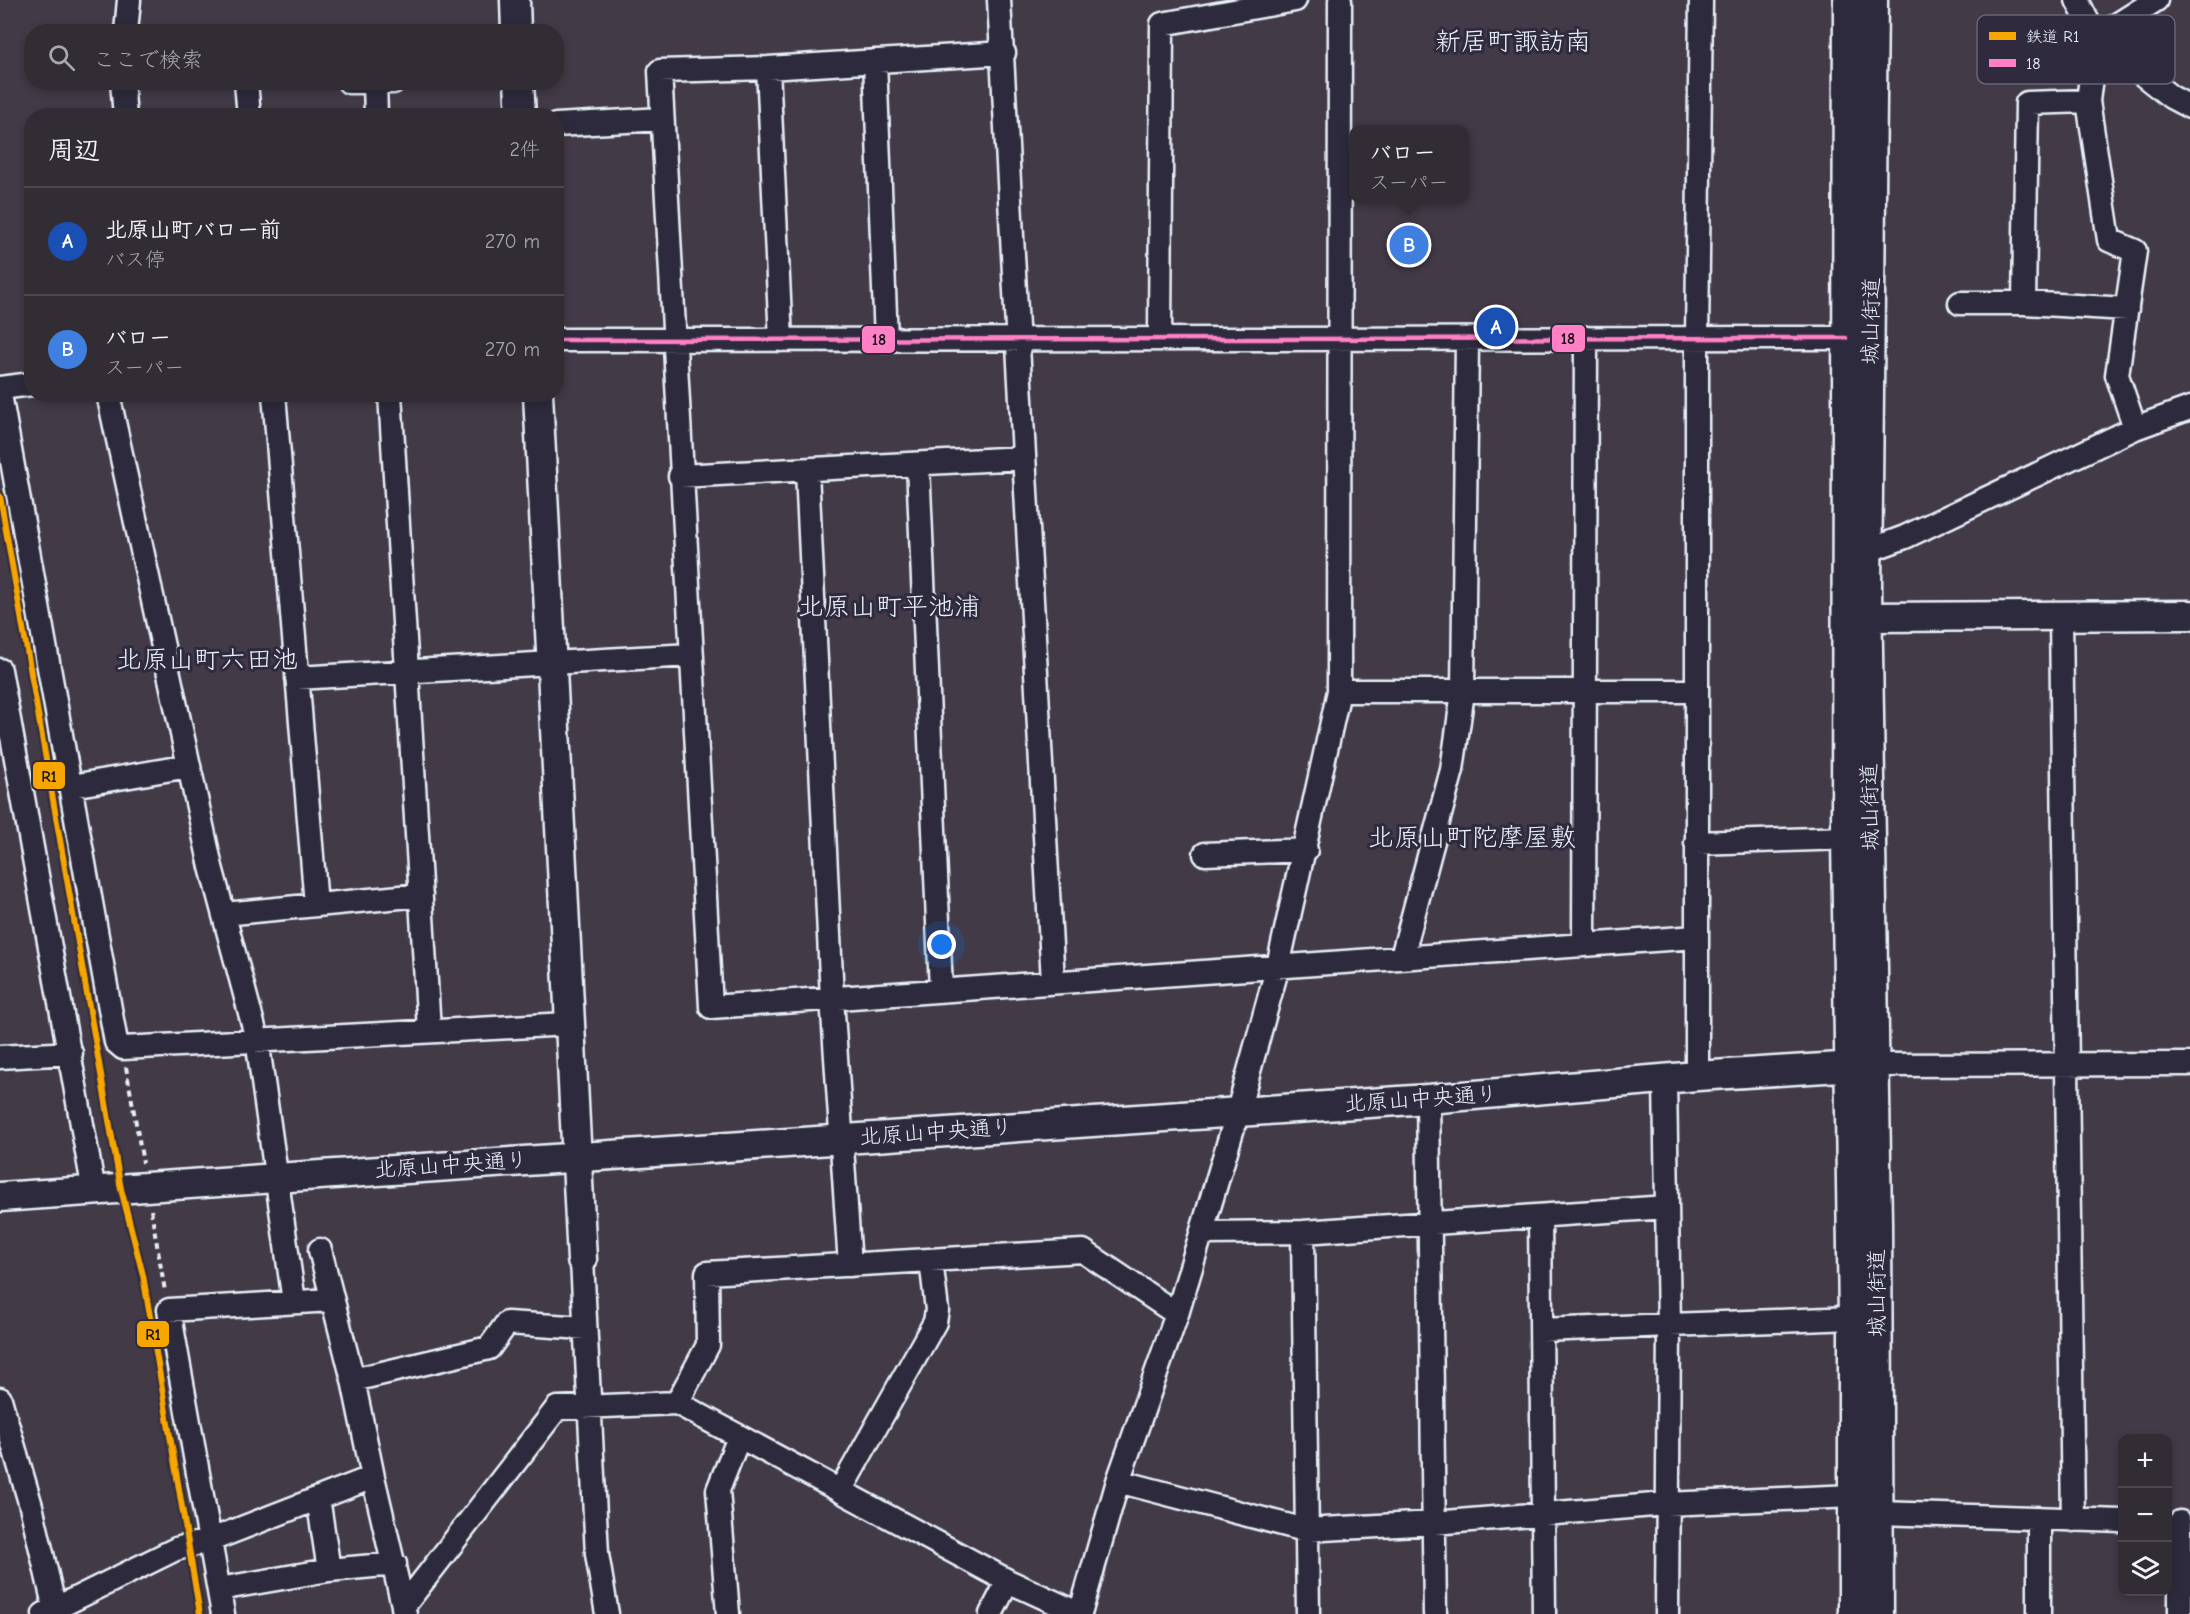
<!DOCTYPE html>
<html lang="ja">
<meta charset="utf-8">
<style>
body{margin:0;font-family:"Comic Neue","Klee One",sans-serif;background:#3a343c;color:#f1f3f6}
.controls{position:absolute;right:18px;bottom:18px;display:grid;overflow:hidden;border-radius:12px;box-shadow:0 3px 9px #0003}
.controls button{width:54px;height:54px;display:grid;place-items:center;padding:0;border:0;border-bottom:2px solid #4d484f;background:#322c34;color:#f1f3f6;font:30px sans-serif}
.you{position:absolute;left:942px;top:945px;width:21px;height:21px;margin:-15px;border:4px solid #fff;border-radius:50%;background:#1a73e8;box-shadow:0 0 0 9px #1a73e833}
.badge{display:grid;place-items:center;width:39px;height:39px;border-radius:50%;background:#ffd166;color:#fff;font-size:20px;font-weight:700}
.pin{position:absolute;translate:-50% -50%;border:3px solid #fff;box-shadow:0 2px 6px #0006}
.popup{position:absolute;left:1349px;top:125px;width:120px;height:78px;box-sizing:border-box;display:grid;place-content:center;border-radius:12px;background:#322c34;filter:drop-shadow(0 2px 4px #0005);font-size:20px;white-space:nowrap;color:#a8a7ac}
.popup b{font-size:22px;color:#f1f3f6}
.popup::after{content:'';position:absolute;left:50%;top:100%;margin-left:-12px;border:12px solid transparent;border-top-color:#322c34}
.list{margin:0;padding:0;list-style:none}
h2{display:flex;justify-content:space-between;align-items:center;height:78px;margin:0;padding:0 24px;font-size:26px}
h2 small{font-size:20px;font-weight:400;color:#a8a7ac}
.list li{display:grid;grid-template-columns:39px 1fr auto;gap:18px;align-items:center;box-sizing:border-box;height:108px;padding:0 24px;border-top:2px solid #4d484f}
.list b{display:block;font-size:22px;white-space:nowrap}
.list p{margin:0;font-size:20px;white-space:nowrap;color:#a8a7ac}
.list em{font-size:20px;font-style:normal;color:#a8a7ac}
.icon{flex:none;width:33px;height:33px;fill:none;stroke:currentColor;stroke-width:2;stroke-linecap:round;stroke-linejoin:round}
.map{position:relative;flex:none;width:2190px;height:1614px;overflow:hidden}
.search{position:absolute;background:#322c34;box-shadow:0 3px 9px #0003;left:24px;top:24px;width:540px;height:66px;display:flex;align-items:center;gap:15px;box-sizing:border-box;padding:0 21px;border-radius:24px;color:#a8a7ac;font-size:22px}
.panel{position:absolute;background:#322c34;box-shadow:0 3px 9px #0003;left:24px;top:108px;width:540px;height:294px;border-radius:24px}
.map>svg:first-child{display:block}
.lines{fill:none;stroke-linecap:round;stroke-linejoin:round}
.minor-casing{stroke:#e8f1f8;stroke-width:27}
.tertiary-casing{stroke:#e8f1f8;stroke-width:33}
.path{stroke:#e8f1f8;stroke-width:4;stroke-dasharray:6 4.5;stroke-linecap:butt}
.minor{stroke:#2f2a3d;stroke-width:22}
.tertiary{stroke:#2f2a3d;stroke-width:28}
.bus-1-casing{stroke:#2f2a3d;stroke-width:9}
.bus-1{stroke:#ff80c5;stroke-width:4.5}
.rail-1-casing{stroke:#2f2a3d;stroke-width:10}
.rail-1{stroke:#f7a600;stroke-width:6}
.labels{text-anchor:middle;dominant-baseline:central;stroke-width:6;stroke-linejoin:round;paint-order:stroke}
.street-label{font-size:22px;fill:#e8f1f8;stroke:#2f2a3d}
.quarter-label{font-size:26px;fill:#e8f1f8;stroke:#2f2a3d}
.key{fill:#2f2a3d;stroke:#666675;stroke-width:1.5}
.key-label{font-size:16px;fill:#e8f1f8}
.line-badge{stroke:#2f2a3d;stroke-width:2}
.pale-badge-label{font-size:16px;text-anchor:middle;font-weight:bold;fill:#111}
</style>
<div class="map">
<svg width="2190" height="1614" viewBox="0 0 2190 1614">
<rect width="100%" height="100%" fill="#423a46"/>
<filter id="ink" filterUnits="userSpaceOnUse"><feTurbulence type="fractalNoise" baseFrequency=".0167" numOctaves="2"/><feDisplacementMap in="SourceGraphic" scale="12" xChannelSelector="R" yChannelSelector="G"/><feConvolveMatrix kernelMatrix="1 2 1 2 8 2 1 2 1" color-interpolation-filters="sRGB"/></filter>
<g filter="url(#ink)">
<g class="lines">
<defs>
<path id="minor" d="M 999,0 L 1053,982
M 2077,0 L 2096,38 L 2171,97 L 2190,107
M 126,32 L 129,0
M 1004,53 L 768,68 L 660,71 L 711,1007 L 1696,937
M 875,61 L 886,340
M 768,68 L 781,340
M 122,82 L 125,116
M 246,82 L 249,116
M 349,82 L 393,82
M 375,83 L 376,116
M 556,125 L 662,119
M 1960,303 L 2024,303 L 2127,309
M 2024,303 L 2027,103 L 2088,101
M 1160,338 L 1162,24 L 1295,0
M 556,340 L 1846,338
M 0,388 L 32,384
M 0,394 L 116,1042 L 123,1048 L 568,1024
M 108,394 L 211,867 L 257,1039 L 294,1302
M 274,394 L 316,905
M 390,394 L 429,1030
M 2135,428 L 2117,375 L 2135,251 L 2109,240 L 2088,101 L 2096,38 L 2156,0
M 918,465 L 941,990
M 807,471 L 832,998 L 850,1265
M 680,476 L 1023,458
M 1867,551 L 1905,537 L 2135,428 L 2190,408
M 2061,617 L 2073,1520
M 0,670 L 94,1191
M 297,678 L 690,655
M 1339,691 L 1696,691
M 72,786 L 189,766
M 1696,843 L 1846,838
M 1205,854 L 1306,850
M 224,914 L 421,895
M 1584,943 L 1586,338
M 1402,957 L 1452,770 L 1463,692 L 1467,340
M 0,1057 L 71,1053
M 1872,1065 L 2190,1064
M 1697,1076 L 1697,340 L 1701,0
M 1665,1080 L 1669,1327 L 1667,1614
M 1428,1099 L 1435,1614
M 1540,1217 L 1544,1614
M 1303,1232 L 1308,1614
M 1202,1233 L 1303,1232 L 1667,1207
M 320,1250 L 353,1380 L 373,1477 L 405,1614
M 582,1260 L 597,1554 L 607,1614
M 1541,1330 L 1853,1318
M 353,1380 L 489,1348 L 507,1323 L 585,1328
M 0,1399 L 31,1506 L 56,1614
M 677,1403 L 1008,1581 L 1080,1614
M 1118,1481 L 1305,1530 L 1434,1523 L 1666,1504 L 1854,1496
M 840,1491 L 935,1322 L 937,1310 L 931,1260
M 318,1498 L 329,1570
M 1879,1513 L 2122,1521
M 2039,1520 L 2039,1614
M 219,1589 L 329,1570 L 395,1564
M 403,1607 L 557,1408 L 677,1403 L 708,1345 L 707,1273 L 1083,1251 L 1177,1314
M 44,1614 L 176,1549 L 211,1540 L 373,1477
M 223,1614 L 169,1310 L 331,1300
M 728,1614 L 718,1490 L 739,1437
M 991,1614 L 1008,1581
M 1080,1614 L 1118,1481 L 1177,1314 L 1238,1111 L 1278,966 L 1339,691 L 1340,0
M 2180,1614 L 2180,1522"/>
<path id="tertiary" d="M 515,0 L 516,32
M 1848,0 L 1846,838 L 1853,1318 L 1853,1614
M 1873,0 L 1867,588 L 1877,1222 L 1879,1614
M 519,82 L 521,116
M 538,394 L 582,1260
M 1868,617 L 2190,615
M 0,1197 L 1428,1099 L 1697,1076 L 1872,1065"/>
</defs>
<!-- minor casing -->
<use href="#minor" class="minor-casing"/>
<!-- tertiary casing -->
<use href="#tertiary" class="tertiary-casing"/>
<!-- path -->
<path class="path" d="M 126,1067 L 143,1163
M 151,1210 L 165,1291"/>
<!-- minor -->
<use href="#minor" class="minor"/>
<!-- tertiary -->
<use href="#tertiary" class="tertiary"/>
<defs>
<path id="bus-1" d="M 556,340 L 1846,338"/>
</defs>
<!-- bus-1 casing -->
<use href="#bus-1" class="bus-1-casing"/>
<!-- bus-1 -->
<use href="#bus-1" class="bus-1"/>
<defs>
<path id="rail-1" d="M 0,496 L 121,1189 L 143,1275 L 200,1614"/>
</defs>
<!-- rail-1 casing -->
<use href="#rail-1" class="rail-1-casing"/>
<!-- rail-1 -->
<use href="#rail-1" class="rail-1"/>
</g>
</g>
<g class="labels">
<!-- street labels -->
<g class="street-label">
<text transform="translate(1871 321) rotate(-89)">城山街道</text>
<text transform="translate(1870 807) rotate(-91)">城山街道</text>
<text transform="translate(1421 1099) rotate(-4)">北原山中央通り</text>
<text transform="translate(936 1132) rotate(-4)">北原山中央通り</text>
<text transform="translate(451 1165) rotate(-4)">北原山中央通り</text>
<text transform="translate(1877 1293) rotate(-90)">城山街道</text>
</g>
<!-- quarter labels -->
<g class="quarter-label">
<text x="1513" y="42">新居町諏訪南</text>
<text x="889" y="607">北原山町平池浦</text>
<text x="207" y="660">北原山町六田池</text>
<text x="1472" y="838">北原山町陀摩屋敷</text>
</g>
</g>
<!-- legend -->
<rect x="1977" y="15" width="198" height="69" rx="9" class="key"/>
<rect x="1989" y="32" width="27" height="8" fill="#f7a600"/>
<rect x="1989" y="59" width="27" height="8" fill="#ff80c5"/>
<g class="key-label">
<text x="2026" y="42">鉄道 R1</text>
<text x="2026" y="69">18</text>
</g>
<g class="line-badge">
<rect x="1551" y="324" width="35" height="29" rx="6" fill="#ff80c5"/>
<rect x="861" y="325" width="35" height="29" rx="6" fill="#ff80c5"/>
<rect x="32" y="761" width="34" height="29" rx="6" fill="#f7a600"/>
<rect x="136" y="1320" width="34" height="28" rx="6" fill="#f7a600"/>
</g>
<g class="pale-badge-label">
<text x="1568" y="344">18</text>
<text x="879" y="345">18</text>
<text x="49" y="782">R1</text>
<text x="153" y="1340">R1</text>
</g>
</svg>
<div class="controls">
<button>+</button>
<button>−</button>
<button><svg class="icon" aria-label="layers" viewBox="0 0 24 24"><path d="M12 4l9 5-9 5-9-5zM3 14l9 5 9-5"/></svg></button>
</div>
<div class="you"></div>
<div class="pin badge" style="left:1496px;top:327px;background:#1a4fb4">A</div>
<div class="pin badge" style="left:1409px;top:245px;background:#3f7fe0">B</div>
<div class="popup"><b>バロー</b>スーパー</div>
<div class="search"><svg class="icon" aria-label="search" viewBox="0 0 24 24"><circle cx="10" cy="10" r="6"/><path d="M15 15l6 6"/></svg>ここで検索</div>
<section class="panel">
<h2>周辺<small>2件</small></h2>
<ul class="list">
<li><span class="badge" style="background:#1a4fb4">A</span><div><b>北原山町バロー前</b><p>バス停</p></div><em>270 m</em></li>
<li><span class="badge" style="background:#3f7fe0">B</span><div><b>バロー</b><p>スーパー</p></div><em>270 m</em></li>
</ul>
</section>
</div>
